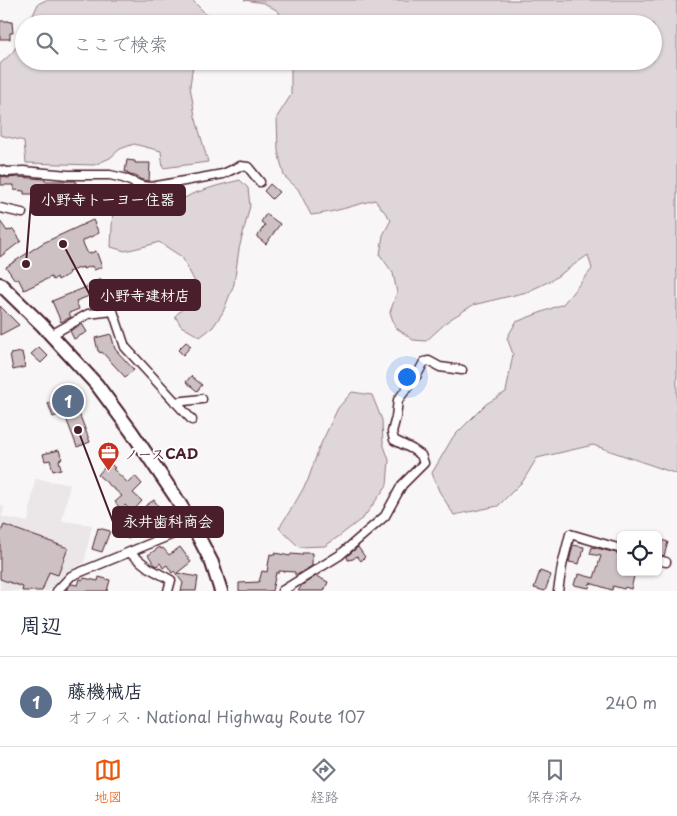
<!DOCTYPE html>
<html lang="ja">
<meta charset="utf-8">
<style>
body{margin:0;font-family:"Playpen Sans","Klee One",sans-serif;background:#f2f2f3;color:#1f2937}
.controls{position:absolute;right:15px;bottom:15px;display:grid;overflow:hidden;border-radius:8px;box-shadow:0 1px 4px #0004}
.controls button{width:45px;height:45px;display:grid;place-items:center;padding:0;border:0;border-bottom:1px solid #e0e1e3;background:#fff;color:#1f2937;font:25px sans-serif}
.you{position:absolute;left:406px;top:376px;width:18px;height:18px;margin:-12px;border:4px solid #fff;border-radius:50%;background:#1a73e8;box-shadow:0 0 0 8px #1a73e833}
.badge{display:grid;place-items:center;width:32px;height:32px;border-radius:50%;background:#ea580c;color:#fff;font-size:16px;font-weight:700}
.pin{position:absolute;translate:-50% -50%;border:2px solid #fff;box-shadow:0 1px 5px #0006}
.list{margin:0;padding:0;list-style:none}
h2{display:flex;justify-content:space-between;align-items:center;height:65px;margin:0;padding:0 20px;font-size:21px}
h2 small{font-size:16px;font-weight:400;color:#747a83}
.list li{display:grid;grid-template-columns:32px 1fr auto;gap:15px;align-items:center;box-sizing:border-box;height:90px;padding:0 20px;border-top:1px solid #e0e1e3}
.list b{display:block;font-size:19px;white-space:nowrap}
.list p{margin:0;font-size:16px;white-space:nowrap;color:#747a83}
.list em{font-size:16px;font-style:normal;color:#747a83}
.icon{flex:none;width:28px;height:28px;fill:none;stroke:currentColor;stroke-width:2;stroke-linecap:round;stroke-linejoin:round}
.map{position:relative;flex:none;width:677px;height:591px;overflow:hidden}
.search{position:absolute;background:#fff;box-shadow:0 1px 4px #0004;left:15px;right:15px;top:15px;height:55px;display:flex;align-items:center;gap:12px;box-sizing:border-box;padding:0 18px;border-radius:28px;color:#747a83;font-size:19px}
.sheet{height:155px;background:#fff}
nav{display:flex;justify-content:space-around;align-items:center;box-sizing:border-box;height:70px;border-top:1px solid #e0e1e3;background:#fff;font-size:14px;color:#747a83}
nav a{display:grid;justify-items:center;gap:2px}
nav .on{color:#ea580c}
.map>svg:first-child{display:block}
.built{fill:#ebe6e8}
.green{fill:#ded6d9;stroke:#947a82}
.building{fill:#cdc1c4;stroke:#4a1f2b}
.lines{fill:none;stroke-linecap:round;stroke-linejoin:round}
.minor-casing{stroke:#4a1f2b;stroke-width:11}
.trunk-casing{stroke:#4a1f2b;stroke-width:16}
.minor{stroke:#fff;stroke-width:8}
.trunk{stroke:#fff;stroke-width:12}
.labels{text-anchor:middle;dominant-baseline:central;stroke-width:4;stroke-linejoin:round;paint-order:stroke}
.poi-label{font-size:14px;font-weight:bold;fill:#4a1f2b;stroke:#fff;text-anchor:start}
.leader{fill:none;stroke:#4a1f2b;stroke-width:2}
.callout-dot{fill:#4a1f2b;stroke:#fff;stroke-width:2}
.callout{fill:#4a1f2b;stroke:#4a1f2b;stroke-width:2}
.callout-label{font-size:15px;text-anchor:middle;font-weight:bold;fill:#fff}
</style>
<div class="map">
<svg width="677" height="591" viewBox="0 0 677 591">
<rect width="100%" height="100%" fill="#f8f6f7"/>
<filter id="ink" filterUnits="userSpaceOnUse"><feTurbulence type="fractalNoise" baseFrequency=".02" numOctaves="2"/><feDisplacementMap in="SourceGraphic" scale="10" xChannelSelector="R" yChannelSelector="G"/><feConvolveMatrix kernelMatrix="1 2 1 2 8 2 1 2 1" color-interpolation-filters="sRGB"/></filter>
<g filter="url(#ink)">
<!-- built -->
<path class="built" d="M 35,479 L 70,484 L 62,521 L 92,525 L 84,563 L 66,572 L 49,591 L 0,591 L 0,505 L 4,507 L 2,517 L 28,522 Z"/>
<!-- green -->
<path class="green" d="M 46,0 L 192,0 L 208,16 L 208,24 L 29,24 L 38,4 Z
M 244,0 L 677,0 L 677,474 L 593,445 L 537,458 L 523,481 L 498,506 L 454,515 L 439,491 L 432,473 L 453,437 L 486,404 L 506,392 L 513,354 L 507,338 L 516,322 L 563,304 L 592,269 L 588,255 L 552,280 L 527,292 L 473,305 L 449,320 L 426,341 L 413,340 L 395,327 L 390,312 L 397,293 L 393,273 L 380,255 L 383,235 L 391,220 L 375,200 C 354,205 333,213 311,215 L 298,189 L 284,176 L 278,151 L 277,117 L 291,95 L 291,61 L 653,61 L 653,24 L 285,24 L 278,11 L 264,3 Z
M 24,33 L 24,61 L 194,61 L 193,64 L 190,86 L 195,116 L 208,162 L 163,168 L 161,151 L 134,144 L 120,149 L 110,158 L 94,165 L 26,163 L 24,141 L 0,135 L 0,64 L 13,52 Z
M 240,180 L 248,188 L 250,206 L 239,249 L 234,284 L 223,312 L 213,327 L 200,337 L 181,326 L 175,316 L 196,296 L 194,280 L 182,257 L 159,242 L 146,246 L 125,251 L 111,247 L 113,207 L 121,202 L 144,201 L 164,207 L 172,205 L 192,194 L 216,186 Z
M 352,392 L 372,395 L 382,420 L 383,443 L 389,460 L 387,485 L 364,517 L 338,537 L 325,546 L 299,547 L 279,528 L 295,503 L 308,480 L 319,448 L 338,408 Z"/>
<!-- building -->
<path class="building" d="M 0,21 L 9,21 L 9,22 L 12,22 L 13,33 L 10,33 L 10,39 L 0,39 Z
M 127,160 L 135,161 L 135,163 L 150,163 L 149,181 L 143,180 L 139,179 L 139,177 L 130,175 L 127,174 L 128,172 L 125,172 Z
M 1,176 L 7,178 L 18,177 L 45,179 L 45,181 L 76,181 L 76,193 L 72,193 L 72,198 L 62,197 L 63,193 L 59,193 L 59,189 L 44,189 L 43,199 L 34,198 L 35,194 L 24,194 L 24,191 L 14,190 L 14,185 L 1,185 Z
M 270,184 L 279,192 L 272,199 L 264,191 Z
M 266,214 L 280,224 L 266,244 L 257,237 L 265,225 L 261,222 Z
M 93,220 L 99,233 L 82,241 L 88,254 L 96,251 L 102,267 L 94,270 L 92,266 L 83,269 L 83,267 L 68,272 L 69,274 L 58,280 L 57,277 L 53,280 L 51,277 L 24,290 L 18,278 L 15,280 L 6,267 L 43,243 Z
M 0,221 L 7,231 L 10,230 L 11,231 L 13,229 L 21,241 L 0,257 Z
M 101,279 L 105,290 L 76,301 L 79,309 L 69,313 L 71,317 L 61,322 L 52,301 L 89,286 L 89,284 Z
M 0,306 L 19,325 L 0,335 Z
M 82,324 L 87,332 L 74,339 L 70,331 Z
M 111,334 L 115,349 L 134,370 L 125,377 L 102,352 L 100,353 L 99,351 L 98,351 L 95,338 Z
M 186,342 L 191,346 L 183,355 L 178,350 Z
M 39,347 L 48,356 L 41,363 L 31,354 Z
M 22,352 L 25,367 L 13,370 L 10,354 Z
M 191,376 L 202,385 L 197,391 L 186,382 Z
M 69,385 L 72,393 L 75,392 L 76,395 L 80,393 L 83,402 L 80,403 L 81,406 L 77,408 L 90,442 L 77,447 L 64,413 L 53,417 L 48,403 L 58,399 L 55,390 Z
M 59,450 L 62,459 L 59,460 L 61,469 L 53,471 L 50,460 L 45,461 L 43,454 Z
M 109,462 L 115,468 L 113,469 L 128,483 L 135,476 L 142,484 L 133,493 L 142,501 L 132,512 L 125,505 L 121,509 L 115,502 L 122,496 L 98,475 Z
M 154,500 L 161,510 L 152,516 L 145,506 Z
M 116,521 L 134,527 L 129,539 L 112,533 Z
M 4,525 L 68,548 L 58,575 L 49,572 L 42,591 L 22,591 L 23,587 L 0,579 L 0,534 Z
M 98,528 L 110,531 L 102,552 L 92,549 Z
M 658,539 L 668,542 L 664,556 L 658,554 Z
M 573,545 L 584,547 L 582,557 L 581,557 L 579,564 L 569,562 Z
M 160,547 L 161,549 L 163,548 L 169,555 L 180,547 L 191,562 L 177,573 L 198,577 L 196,591 L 181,591 L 183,583 L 174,571 L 172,573 L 167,565 L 163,568 L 160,563 L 157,566 L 155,565 L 148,555 Z
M 358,547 L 365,557 L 361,561 L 357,556 L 353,559 L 348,560 L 347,556 Z
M 592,547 L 621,554 L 621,572 L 635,572 L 631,589 L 625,587 L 624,589 L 613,586 L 612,590 L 590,583 L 589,588 L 574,585 L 576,578 L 578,578 L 579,574 L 594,578 L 601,556 L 590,554 Z
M 275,553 L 290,556 L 291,554 L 302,555 L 302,553 L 312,553 L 312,566 L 297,575 L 295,575 L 295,572 L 279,571 L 279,573 L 276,573 L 272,591 L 239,591 L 239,583 L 259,582 L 262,571 L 267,572 L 270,554 L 275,555 Z
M 540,571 L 551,575 L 545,591 L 534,588 Z
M 316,576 L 328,582 L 324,591 L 298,591 L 302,585 Z
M 99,577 L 110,580 L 107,591 L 66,591 L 67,589 L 71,584 L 78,585 L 80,579 L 83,580 L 84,578 L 98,581 Z"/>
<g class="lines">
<defs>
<path id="minor" d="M 0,170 L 7,172 L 23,171 L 68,175 L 110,175 L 123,178 L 142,186 L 151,187 L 223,174 L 240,166 L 248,167 L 260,182
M 0,208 L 22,213
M 51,335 L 88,314 L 113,311 L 125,347 L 192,420
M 175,402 L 202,399
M 130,553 L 149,568 L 171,580 L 168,591
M 658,560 L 666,562
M 57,591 L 71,576 L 193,526
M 282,591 L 340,555 L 385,516 L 402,485 L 424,463 L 421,455 L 412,449 L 394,440 L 392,432 L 396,417 L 398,400 L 417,375 L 424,362 L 429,361 L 440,367 L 462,370
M 558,591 L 562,566 L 570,534 L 621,549"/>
<path id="trunk" d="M 0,284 L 42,325 L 97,385 L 131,431 L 175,496 L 193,526 L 212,563 L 221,591"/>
</defs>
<!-- minor casing -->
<use href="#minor" class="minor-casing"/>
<!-- trunk casing -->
<use href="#trunk" class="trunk-casing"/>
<!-- minor -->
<use href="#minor" class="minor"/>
<!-- trunk -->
<use href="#trunk" class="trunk"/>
</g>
</g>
<!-- icons -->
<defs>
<symbol id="office-pin" viewBox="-11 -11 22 30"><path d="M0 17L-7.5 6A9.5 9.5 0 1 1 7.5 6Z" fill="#c8321e" stroke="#fff"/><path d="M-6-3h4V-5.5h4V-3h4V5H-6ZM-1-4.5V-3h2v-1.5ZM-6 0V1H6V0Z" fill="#fff"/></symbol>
</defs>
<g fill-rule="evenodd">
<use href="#office-pin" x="96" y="440" width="25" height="34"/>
</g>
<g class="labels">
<!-- poi labels -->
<g class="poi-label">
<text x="124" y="453">ノースCAD</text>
</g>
</g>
<!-- callouts -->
<path class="leader" d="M26 264L31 200M63 244L90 295M78 430L113 522"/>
<g class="callout-dot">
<circle cx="26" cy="264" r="5"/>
<circle cx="63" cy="244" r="5"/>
<circle cx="78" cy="430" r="5"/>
</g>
<g class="callout">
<rect x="31" y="185" width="154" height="30" rx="5"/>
<rect x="90" y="280" width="110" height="30" rx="5"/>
<rect x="113" y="507" width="110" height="30" rx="5"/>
</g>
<g class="callout-label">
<text x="108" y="205">小野寺トーヨー住器</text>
<text x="145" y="301">小野寺建材店</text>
<text x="168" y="527">永井歯科商会</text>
</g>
</svg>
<div class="controls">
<button><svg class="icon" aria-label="locate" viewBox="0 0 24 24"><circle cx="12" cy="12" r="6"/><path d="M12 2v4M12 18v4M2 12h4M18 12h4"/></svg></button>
</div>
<div class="you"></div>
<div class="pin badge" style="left:68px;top:401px;background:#5c6f8a">1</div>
<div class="search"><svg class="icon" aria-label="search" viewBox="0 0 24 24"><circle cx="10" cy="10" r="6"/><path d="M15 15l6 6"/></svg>ここで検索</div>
</div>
<section class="sheet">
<h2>周辺<small></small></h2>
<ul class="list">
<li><span class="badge" style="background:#5c6f8a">1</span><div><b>藤機械店</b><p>オフィス · National Highway Route 107</p></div><em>240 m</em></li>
</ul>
</section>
<nav>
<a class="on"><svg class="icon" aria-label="map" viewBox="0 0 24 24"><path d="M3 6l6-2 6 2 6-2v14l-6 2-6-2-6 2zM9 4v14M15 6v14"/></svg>地図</a>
<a><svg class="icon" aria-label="directions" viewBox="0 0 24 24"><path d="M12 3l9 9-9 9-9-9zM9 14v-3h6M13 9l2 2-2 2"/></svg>経路</a>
<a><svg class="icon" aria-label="saved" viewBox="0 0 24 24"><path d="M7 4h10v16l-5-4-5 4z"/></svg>保存済み</a>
</nav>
